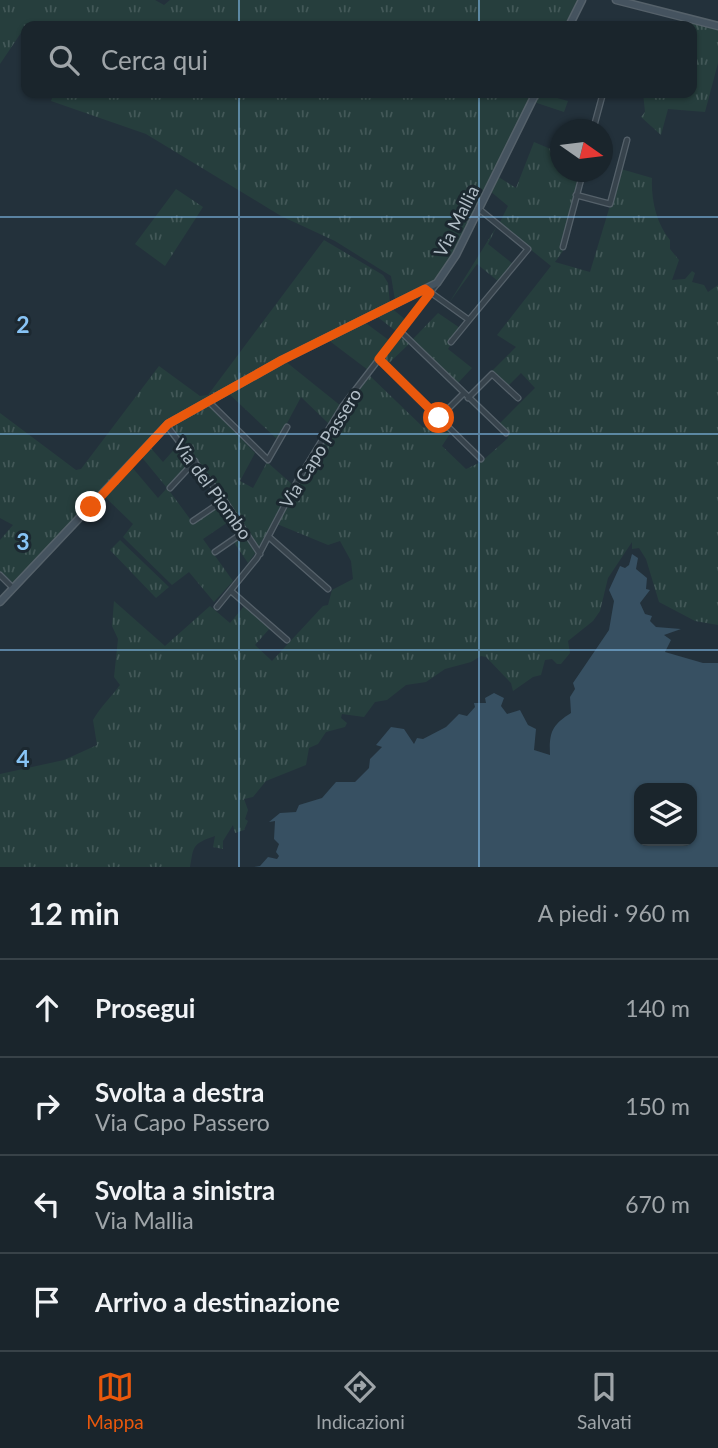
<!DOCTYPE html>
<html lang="it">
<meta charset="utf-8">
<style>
body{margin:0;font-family:Lato,sans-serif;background:#273138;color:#f1f3f6}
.controls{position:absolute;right:21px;bottom:21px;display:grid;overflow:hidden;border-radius:14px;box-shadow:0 2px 5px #0004}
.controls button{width:63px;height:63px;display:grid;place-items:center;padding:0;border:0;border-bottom:2px solid #384248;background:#1a252c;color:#f1f3f6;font:35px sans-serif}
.compass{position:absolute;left:550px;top:119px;width:63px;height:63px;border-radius:50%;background:#1a252c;box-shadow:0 2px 5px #0004;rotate:104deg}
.stop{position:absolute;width:21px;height:21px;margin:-16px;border:5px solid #ea580c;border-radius:50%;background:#fff}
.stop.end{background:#ea580c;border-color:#fff;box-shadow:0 2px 7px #0008}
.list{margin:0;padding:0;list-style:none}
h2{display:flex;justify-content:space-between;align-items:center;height:91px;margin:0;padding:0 28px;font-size:30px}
h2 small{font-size:23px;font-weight:400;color:#9fa5a9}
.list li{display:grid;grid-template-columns:46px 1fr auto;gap:21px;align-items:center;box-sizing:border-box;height:98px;padding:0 28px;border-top:2px solid #384248}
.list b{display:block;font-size:26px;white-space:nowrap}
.list p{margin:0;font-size:23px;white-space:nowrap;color:#9fa5a9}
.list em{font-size:23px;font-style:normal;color:#9fa5a9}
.icon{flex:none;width:38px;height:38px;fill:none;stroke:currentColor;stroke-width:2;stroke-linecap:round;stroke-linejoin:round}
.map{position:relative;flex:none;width:718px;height:867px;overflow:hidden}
.search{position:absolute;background:#1a252c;box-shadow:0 2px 5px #0004;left:21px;right:21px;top:21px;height:77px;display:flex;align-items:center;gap:18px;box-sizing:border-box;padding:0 24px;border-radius:14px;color:#9fa5a9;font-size:26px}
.sheet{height:483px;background:#1a252c}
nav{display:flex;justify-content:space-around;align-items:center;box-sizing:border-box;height:98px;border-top:2px solid #384248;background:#1a252c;font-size:19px;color:#9fa5a9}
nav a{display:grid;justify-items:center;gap:4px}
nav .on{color:#ea580c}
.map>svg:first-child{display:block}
.grass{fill:url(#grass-tufts)}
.water{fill:#375062;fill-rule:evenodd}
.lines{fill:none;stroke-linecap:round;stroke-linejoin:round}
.street-casing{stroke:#55616a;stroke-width:7}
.secondary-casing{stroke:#55616a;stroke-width:9}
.street{stroke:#37434c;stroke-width:4.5}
.secondary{stroke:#45535f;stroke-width:6}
.route{stroke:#ea580c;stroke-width:9}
.grid{fill:none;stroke:#88c4f6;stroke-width:2;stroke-opacity:0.55}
.labels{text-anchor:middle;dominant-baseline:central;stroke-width:6;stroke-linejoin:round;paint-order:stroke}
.street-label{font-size:18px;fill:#b2bec7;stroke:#1c2830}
.grid-label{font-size:23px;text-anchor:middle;font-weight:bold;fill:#88c4f6;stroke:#1c2830;stroke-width:6;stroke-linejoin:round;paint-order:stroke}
</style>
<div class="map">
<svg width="718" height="867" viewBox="0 0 718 867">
<defs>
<pattern id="grass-tufts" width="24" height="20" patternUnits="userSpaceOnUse" patternTransform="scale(1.75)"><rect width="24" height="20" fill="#263e3d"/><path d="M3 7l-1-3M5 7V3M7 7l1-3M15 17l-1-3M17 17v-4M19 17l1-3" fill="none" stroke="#435858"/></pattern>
</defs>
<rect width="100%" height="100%" fill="#23313b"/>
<!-- grass -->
<path class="grass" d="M 0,0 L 155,0 L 164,5 L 170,0 L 580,0 L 563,26 L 27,24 L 0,64 Z
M 686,21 L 718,28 L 718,63 L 705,112 L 668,109 L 661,135 L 641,117 L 645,112 L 643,93 L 692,93 L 692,26 L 685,26 Z
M 54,93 L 534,93 L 451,260 L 435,281 L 395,300 L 391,276 L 335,241 L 281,216 L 146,134 L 51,101 Z
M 539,93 L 568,101 L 564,112 L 534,102 Z
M 534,142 L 560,153 L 560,172 L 581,172 L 561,247 L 563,251 L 555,262 L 590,272 L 621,169 L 652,178 C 651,199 656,223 670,240 L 670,249 L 679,260 L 672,280 L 685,279 L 692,271 L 695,273 L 692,282 L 704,285 L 708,292 L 718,285 L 718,625 L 695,621 L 659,602 L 646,559 L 639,548 L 632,549 L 632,542 L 608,578 L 600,611 L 593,621 L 568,641 L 570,653 L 561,664 L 557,664 L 552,659 L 545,660 L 541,675 L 533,677 L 513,691 L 511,683 L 486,657 L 481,656 L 471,662 L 445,669 L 426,682 L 406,685 L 387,700 L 375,702 L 364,717 L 342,714 L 341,718 L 347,723 L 345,727 L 326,732 L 318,744 L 309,748 L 306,765 L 266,781 L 253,797 L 244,799 L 248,810 L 245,819 L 248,821 L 244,830 L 235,833 L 233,825 L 223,841 L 223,849 L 213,847 L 215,836 C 191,844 194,847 190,867 L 0,867 L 0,774 L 64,760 L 97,745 L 93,720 C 101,706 112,696 120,685 L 114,677 L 118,639 L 112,626 L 114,601 L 165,646 L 210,606 L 230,623 L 245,605 L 271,627 L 255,645 L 272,661 L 323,606 L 328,605 L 332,590 L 353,579 L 351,561 L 340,541 L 328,545 L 277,524 L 309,464 L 369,375 L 424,428 L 435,417 L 451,432 L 442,446 L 466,469 L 481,462 L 508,438 L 507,430 L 498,425 L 535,388 L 521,373 L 508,386 L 492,371 L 516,347 L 497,335 L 551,266 L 499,224 L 508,206 L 490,191 L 497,176 L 516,188 Z
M 176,189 L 203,207 L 165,266 L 135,244 Z
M 497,226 L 488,244 L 513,264 L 499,282 L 477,264 L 449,303 Z
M 324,240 L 383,275 L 388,283 L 390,304 L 204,400 L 165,424 L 13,585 L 0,573 L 0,540 L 13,525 L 0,518 L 0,413 L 76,470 L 81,469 L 159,366 L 200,396 L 208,395 Z
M 390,307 L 406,320 L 397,332 L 375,315 Z
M 438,313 L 460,328 L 448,349 L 472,368 L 457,384 L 412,340 Z
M 363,321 L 390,341 L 368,370 L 327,339 Z
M 402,335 L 410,343 L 387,365 L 381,358 Z
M 285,361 L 341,406 L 330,425 L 301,397 L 278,440 L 227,392 Z
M 207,402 L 255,453 L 240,481 L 253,488 L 267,462 L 293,485 L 259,549 L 169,425 Z
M 179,444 L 192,462 L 168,489 L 193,523 L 222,503 L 234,518 L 203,539 L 233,581 L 214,602 L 189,572 L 172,585 L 123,537 L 133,524 L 104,496 L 131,466 L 158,498 L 167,488 L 140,455 L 149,446 L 163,462 Z
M 244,534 L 256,552 L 248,563 L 233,541 Z
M 120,540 L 169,587 L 156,598 L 110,550 Z"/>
<!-- water -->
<path class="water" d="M 632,554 L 638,558 L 636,569 L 647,578 L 646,589 L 650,590 L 640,603 L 645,614 L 652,616 L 650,621 L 656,627 L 681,629 L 664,635 L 671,640 L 665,652 L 703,663 L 718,663 L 718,867 L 254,867 L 260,866 L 268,857 L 277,859 L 279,856 L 276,852 L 279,844 L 274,839 L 275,821 L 269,822 L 280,813 L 296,812 L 299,805 L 322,798 L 336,782 L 355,782 L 369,768 L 370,759 L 382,747 L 376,745 L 391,727 L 404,729 L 414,744 L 417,738 L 423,739 L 446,727 L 459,714 L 467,716 L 475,707 L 474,703 L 486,703 L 485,698 L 494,693 L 504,698 L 501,706 L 507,714 L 520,710 L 528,725 L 536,729 L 534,750 L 550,755 C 549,732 552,725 571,713 L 570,697 L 575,689 L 573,683 L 609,630 L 614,601 L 609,590 L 620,566 L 625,568 L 629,565 ZM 639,788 L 692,788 L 692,841 L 639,841 Z"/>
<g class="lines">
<defs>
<path id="street" d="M 593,130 L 603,93
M 576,195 L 610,204 L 627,140
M 563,247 L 583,172
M 430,292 L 469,320 L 528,249 L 479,209
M 400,331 L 506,433
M 451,342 L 469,320
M 379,359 L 481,459
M 468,398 L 492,374 L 518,398
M 208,401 L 268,460 L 287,427
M 439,418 L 464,393
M 167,426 L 224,500 L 260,554
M 170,488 L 195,461
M 193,521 L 224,500
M 269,537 L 328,589
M 215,552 L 244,532
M 0,575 L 13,588
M 231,591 L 287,640
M 217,607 L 257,558 L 299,478 L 342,407 L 436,285"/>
<path id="secondary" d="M 616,0 L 718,26
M 569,26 L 582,0
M 0,602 L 168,424 L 282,360 L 437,283 L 456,255 L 536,93"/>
</defs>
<!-- street casing -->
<use href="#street" class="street-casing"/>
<!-- secondary casing -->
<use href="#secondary" class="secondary-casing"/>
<!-- street -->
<use href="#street" class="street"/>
<!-- secondary -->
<use href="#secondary" class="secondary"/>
</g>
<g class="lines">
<!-- route -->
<path class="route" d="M 91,507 L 168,424 L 282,360 L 425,289 L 430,293 L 379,359 L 439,418"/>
</g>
<!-- grid -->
<path class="grid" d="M 239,0 L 239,26M 479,0 L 479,26M 239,93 L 239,867M 479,93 L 479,867M 0,217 L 718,217M 0,434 L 718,434M 0,650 L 718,650"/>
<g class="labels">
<!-- street labels -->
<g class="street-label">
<text transform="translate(456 221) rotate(-63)">Via Mallia</text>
<text transform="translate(320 448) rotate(-58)">Via Capo Passero</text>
<text transform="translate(213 489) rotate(54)">Via del Piombo</text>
</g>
</g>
<g class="grid-label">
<text x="23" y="333">2</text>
<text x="23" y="550">3</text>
<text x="23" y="767">4</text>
</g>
</svg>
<div class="controls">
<button><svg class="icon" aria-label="layers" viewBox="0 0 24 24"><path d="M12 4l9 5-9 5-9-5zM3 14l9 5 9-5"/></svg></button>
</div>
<svg class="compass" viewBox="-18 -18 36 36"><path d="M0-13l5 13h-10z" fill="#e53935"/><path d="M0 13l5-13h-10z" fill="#9fa5a9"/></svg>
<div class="stop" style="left:439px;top:418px"></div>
<div class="stop end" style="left:91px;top:507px"></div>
<div class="search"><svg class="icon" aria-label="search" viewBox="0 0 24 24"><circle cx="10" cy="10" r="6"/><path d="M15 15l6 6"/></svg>Cerca qui</div>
</div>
<section class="sheet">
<h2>12 min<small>A piedi · 960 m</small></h2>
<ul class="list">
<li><svg class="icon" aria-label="ahead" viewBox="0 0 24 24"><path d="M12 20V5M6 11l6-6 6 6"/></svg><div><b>Prosegui</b></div><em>140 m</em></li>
<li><svg class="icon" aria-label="right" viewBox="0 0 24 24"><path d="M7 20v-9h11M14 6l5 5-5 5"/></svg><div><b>Svolta a destra</b><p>Via Capo Passero</p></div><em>150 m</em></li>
<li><svg class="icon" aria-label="left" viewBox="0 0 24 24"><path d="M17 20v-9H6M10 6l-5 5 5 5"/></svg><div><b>Svolta a sinistra</b><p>Via Mallia</p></div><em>670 m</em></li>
<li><svg class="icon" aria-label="arrive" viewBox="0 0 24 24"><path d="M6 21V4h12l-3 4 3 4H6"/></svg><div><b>Arrivo a destinazione</b></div></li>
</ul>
</section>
<nav>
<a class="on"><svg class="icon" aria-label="map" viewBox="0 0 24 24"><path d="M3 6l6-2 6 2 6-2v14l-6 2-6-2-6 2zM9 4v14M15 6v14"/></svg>Mappa</a>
<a><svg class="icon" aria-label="directions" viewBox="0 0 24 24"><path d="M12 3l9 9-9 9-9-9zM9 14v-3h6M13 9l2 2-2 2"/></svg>Indicazioni</a>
<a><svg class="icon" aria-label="saved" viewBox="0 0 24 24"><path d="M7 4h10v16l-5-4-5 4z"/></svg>Salvati</a>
</nav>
